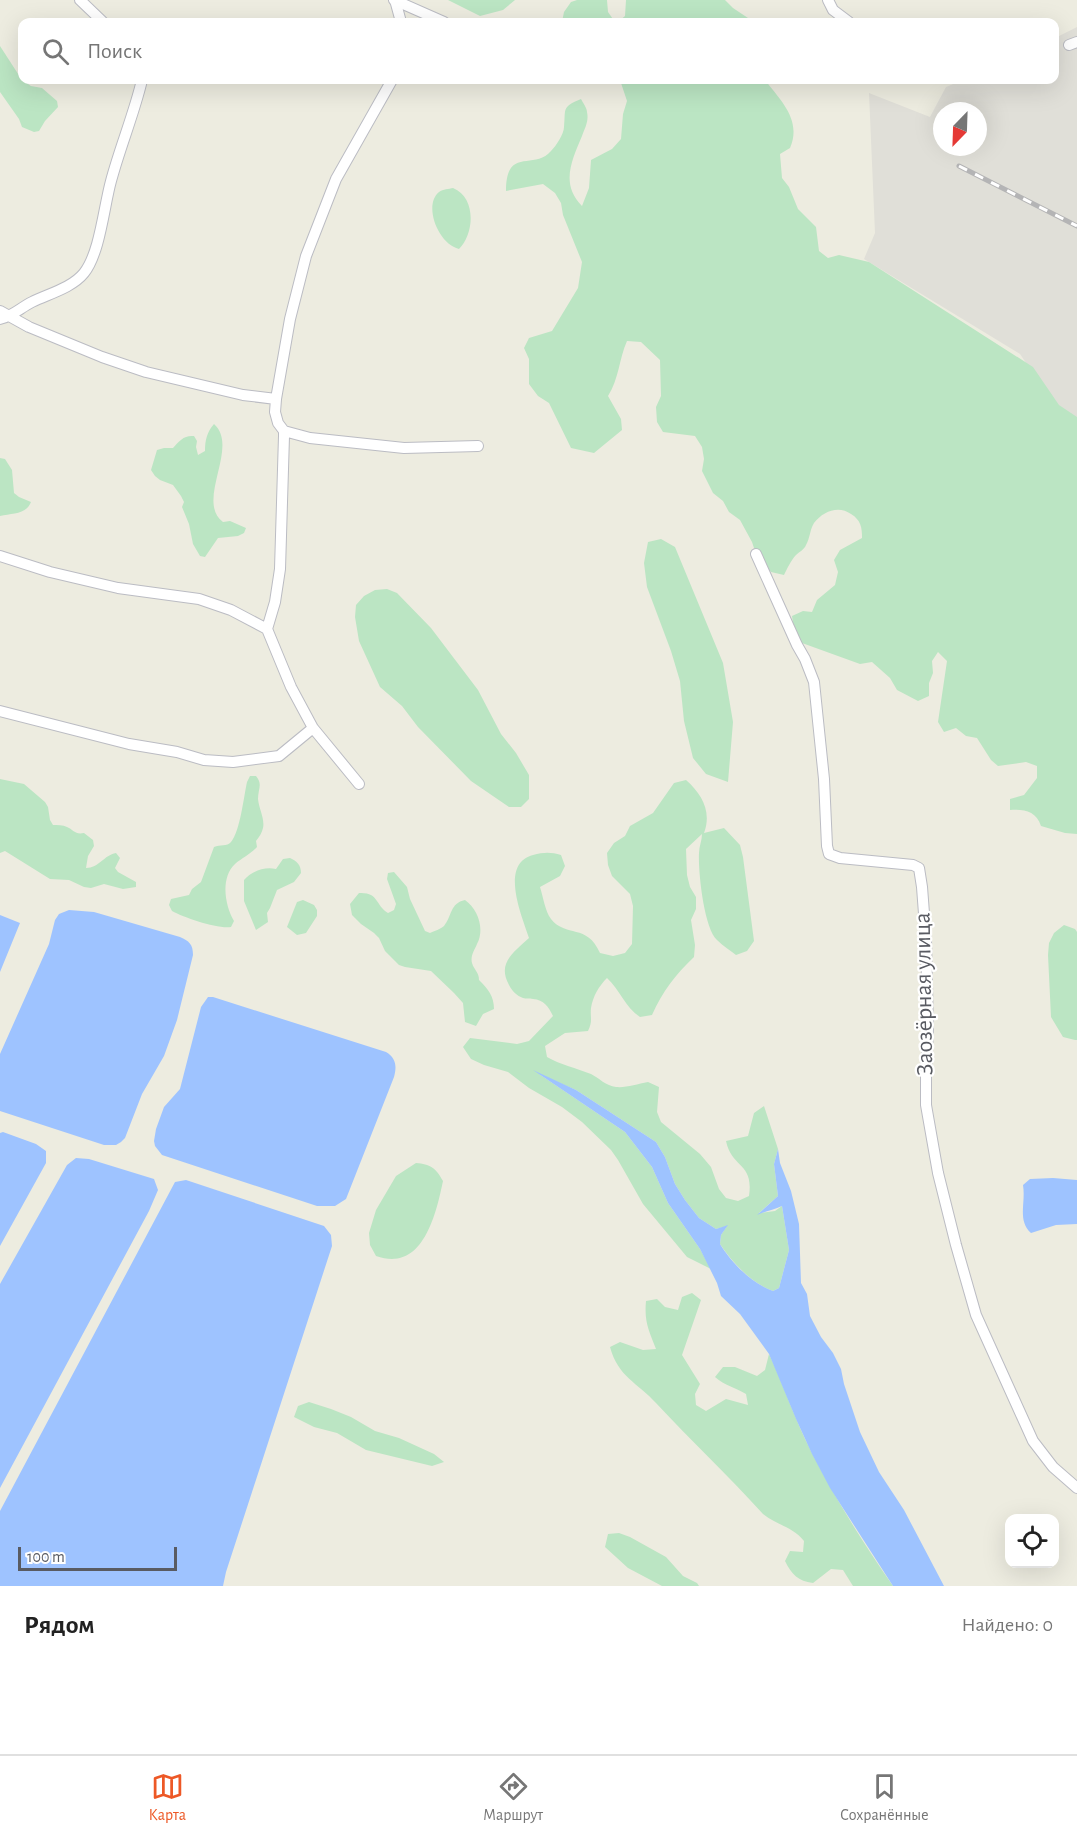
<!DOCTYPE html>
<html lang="ru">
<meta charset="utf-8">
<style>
body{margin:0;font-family:"Alegreya Sans",sans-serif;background:#f6f6f6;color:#222}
.controls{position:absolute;right:18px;bottom:18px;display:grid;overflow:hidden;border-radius:12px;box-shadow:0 6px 24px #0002}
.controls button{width:54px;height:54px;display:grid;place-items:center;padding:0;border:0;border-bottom:2px solid #e0e0e0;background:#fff;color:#222;font:30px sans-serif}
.compass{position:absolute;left:933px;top:102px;width:54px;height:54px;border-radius:50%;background:#fff;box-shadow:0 6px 24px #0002;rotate:203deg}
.scale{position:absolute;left:18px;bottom:15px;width:159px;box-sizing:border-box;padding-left:6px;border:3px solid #595b62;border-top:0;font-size:16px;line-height:21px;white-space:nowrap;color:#595b62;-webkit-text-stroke:4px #fff;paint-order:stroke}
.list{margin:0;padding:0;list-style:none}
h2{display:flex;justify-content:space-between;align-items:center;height:78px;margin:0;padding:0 24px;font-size:26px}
h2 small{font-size:20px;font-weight:400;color:#767676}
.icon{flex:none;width:33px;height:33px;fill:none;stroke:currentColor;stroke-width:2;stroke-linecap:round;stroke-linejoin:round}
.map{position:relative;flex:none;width:1077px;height:1586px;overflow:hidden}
.search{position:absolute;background:#fff;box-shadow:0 6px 24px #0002;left:18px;right:18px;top:18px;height:66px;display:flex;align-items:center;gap:15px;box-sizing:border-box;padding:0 21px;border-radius:12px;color:#767676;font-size:22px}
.sheet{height:168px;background:#fff}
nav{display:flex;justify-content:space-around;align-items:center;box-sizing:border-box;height:84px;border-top:2px solid #e0e0e0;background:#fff;font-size:16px;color:#767676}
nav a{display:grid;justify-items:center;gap:3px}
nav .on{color:#ed5826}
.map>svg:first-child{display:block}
.industrial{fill:#e0dfd8;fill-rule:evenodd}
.green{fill:#bbe5c3}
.water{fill:#9ec3ff}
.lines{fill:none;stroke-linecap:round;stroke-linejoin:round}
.minor-casing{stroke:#bbbcc3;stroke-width:12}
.minor{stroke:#fff;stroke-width:10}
.rail-casing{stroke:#b4b4b5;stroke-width:5}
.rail{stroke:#fff;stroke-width:3;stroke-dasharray:9;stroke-linecap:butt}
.labels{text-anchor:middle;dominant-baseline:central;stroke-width:4.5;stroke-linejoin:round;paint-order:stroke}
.street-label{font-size:24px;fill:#595b62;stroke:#fff}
</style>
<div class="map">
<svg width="1077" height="1586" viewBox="0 0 1077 1586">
<rect width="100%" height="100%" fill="#edece0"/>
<!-- industrial -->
<path class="industrial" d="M 1077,27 L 1077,418 L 1051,400 L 1020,354 L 864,259 L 875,233 L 869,93 L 930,117 L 946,87 L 963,80 L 1054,80 L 1055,38 ZM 942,111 L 978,111 L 978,147 L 942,147 Z"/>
<!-- green -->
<path class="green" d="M 448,0 L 515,0 L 503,10 L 480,16 Z
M 577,0 L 607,0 L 608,12 L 615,22 L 562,22 L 564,12 L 571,2 Z
M 626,0 L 725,0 L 733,8 L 754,22 L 618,22 L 625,16 Z
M 0,46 L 22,80 L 31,86 L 42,88 L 57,101 L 58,107 L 45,121 L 39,131 L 34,132 L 22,127 L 19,119 L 0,92 Z
M 620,80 L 765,80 C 781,101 802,120 790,148 L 780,154 L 782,178 L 789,187 L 798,209 L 816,227 L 819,251 L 828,258 L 839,255 L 869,262 L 1033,367 L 1059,405 L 1077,417 L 1077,834 L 1065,833 L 1041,826 C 1036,811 1024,809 1010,810 L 1010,799 L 1024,795 L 1037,778 L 1037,766 L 1026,762 L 998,766 L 991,760 L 977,738 L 966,736 L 956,728 L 944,732 L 938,722 L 947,661 L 938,652 L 932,661 L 933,673 L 929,683 L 929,696 L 918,701 L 897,690 L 890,678 L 872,662 L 860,664 L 802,643 L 794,629 L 792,616 L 803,611 L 812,612 L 817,600 L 835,585 L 838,572 L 834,560 L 840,550 L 862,538 C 862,528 861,520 851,514 C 839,505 823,511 814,523 C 810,529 810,538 806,545 C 804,550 800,551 796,555 C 791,560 787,569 784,575 L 771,572 L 756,554 L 752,542 L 740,520 L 729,512 L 723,501 L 713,493 L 702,471 L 704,459 L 702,447 L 695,436 L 663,432 L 657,422 L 656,407 L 661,396 L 660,360 L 641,342 L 627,341 C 619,359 619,379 608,396 L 621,419 L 622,430 L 594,453 L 571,448 L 549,403 L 538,396 L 529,384 L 529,359 L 524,348 L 529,338 L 552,331 L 578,288 L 582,262 L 563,215 L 561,203 L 555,193 L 543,184 L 506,191 C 506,146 534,171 551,151 C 556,146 564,134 564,127 C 566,109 561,107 581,99 C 583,103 587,108 587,112 C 589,121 585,128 582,136 C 572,160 560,184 582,206 L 589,188 L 591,160 L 612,149 L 621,139 L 623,114 L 627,101 Z
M 453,188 C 476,197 475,233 459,249 C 438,244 423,205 439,192 C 443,189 449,189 453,188 Z
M 214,424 C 240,447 195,501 223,522 L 230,521 L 246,528 L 244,533 L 238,536 L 218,538 L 205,557 L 200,556 L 193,544 L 189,524 L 182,507 L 184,502 L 181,496 L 173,485 L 160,480 L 155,476 L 151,470 L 157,450 L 164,448 L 173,448 C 179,441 184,435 194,436 L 197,441 L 196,447 L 198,455 L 205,451 C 205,440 207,432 214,424 Z
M 0,458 L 5,459 L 12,470 L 14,493 L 19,497 L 31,502 C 26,515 12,513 0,516 Z
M 661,539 L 675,547 L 723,663 L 733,722 L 728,782 L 706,774 L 693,758 L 684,721 L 680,681 L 671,651 L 647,587 L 644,563 L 648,542 Z
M 387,589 L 397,593 L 431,628 L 478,690 L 501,734 L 516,753 L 529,775 L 529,799 L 521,807 L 509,807 L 471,781 L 418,727 L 402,706 L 380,687 L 359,641 L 355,617 L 356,605 L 364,596 L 375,590 Z
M 250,776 L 256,776 C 263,784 258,789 258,799 C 259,809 265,819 263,828 C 262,833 259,837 256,841 L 257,847 C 251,854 242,858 235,864 C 220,878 225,906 234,921 L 231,927 C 217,929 185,918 172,911 L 169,905 L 171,899 L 189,895 L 192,889 L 201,882 L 214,847 C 220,844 227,847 231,842 C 240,832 244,795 247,782 Z
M 0,779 L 24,784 L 45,802 L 48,807 L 50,820 L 53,825 C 57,825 63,825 67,827 C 74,830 75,835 84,833 L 93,840 L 94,846 L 88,856 L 86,868 C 99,868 104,855 116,853 L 120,858 L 115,868 L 118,872 L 136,882 L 136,887 L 123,889 L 104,884 L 91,888 L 84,887 L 69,880 L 50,879 L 5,851 L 0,853 Z
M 686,780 C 702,794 712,812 704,833 L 724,828 L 740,845 L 743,857 L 754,941 L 747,951 L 736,955 C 730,950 723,946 717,940 C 704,928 698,871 699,853 C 699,847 702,840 702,834 L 686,849 L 687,875 L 690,887 L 696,897 L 696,909 L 691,920 L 695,945 L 694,957 C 675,975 663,991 652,1015 L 640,1017 C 625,1007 620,990 607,978 C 599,986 593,996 591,1008 C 590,1018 593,1021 588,1031 L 565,1033 L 545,1046 L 547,1057 C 561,1065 576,1068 591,1074 C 599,1078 606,1086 616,1087 C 626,1088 637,1084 648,1082 L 659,1087 L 657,1112 L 661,1122 L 700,1154 L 711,1167 L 719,1189 L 726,1198 L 738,1201 L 749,1196 C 754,1162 732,1169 726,1141 L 748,1136 L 754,1113 L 764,1106 L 778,1149 L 774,1164 L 778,1196 L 759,1213 L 775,1211 L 782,1206 L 789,1250 L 779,1288 L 773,1291 C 752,1284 732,1262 720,1244 L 721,1235 L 727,1226 L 716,1229 L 699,1218 L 685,1200 L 675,1184 L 665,1157 L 656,1142 L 576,1090 L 539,1074 L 625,1132 L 652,1167 L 668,1203 L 700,1249 L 711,1269 L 687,1257 L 643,1204 L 618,1160 L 611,1150 L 582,1122 L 562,1107 L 529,1088 L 508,1072 L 484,1065 L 471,1059 L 463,1047 L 470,1038 L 517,1044 L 529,1041 L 553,1016 C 548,1006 544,1000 533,999 C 529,998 526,999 523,998 C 517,996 512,991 509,985 C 497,963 513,953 529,938 C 522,916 499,864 533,855 C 544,852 551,852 561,855 L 565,866 L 560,876 L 540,887 C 543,896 545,911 551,919 C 566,938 587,923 600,953 L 613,956 L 625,953 L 632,944 L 633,906 L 630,894 L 612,876 L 608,865 L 607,853 L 614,843 L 625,836 L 630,826 L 653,813 L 674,783 Z
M 290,858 C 297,861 301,865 301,873 L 294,882 L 277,890 L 270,908 L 267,913 L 268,922 L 256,930 L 244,901 L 244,880 C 251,872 264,866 276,869 L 283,859 Z
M 394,872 L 407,887 L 410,899 L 425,931 L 430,933 C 434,931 441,929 444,926 C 452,916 450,903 465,900 C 478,909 485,929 477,944 C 475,949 470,956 472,963 C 474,970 479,972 479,980 C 488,989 494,996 494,1009 L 483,1014 L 476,1026 L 465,1022 L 463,1003 L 454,993 L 431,971 L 405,967 L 399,965 L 385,951 L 379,938 L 374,933 L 361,924 L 352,915 L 350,904 L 359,893 C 379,892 375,905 388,913 L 394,910 L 396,904 L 387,879 L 388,873 Z
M 303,900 L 314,905 L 317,910 L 317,916 L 306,933 L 297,935 L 287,927 L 297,902 Z
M 1064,925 L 1075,929 L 1077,932 L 1077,1040 L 1075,1040 L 1063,1037 L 1051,1017 L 1048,955 L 1049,943 L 1054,933 Z
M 416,1163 C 430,1164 436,1168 443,1181 C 436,1214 423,1273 376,1256 L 370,1245 L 369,1233 L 376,1210 L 396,1176 Z
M 692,1293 L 701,1300 L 682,1355 L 700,1384 L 695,1394 L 696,1405 L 706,1411 L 726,1399 L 748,1405 L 746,1394 C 735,1387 725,1386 715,1377 L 723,1367 L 735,1367 L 757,1376 L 765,1370 L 769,1354 C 784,1386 795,1420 811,1451 C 835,1498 863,1543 893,1586 L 853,1586 L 843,1570 L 831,1569 L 813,1583 C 798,1581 792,1575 785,1561 L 790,1551 L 803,1552 L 804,1541 C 793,1527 777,1525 763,1514 C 729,1476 691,1441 656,1403 C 638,1383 618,1377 610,1347 L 620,1342 L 643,1350 L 656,1349 C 649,1331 644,1322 646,1301 L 657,1299 L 665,1307 L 678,1310 L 682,1297 Z
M 309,1402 L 331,1409 L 351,1417 L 375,1431 L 399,1438 L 434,1454 L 444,1462 L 432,1466 L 366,1450 L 337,1433 L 314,1427 L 294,1417 L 298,1406 Z
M 619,1533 L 630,1537 L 666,1557 L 683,1576 L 697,1583 L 699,1586 L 662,1586 L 628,1568 L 605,1547 L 608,1534 Z"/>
<!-- water -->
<path class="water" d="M 69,910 L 94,912 L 180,937 C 189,941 193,944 193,955 L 177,1020 L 164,1056 L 142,1094 L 125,1138 L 121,1142 L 116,1145 L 104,1145 L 0,1111 L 0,1054 L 49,944 L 55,920 L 59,914 Z
M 0,915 L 20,923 L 0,972 Z
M 208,997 L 213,997 L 386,1052 C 396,1058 397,1066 394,1077 L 346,1199 L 335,1206 L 317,1206 L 162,1155 L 155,1146 L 154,1141 L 156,1129 L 164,1107 L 180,1089 L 201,1007 Z
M 533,1070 L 576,1090 L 656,1142 L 665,1157 L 675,1184 L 685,1200 L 699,1218 L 716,1229 L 728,1225 L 721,1235 L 720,1244 C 731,1262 752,1284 773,1291 L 779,1288 L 789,1250 L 782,1206 C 774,1210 765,1211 757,1215 L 778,1196 L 774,1164 L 778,1149 L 780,1163 L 791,1191 L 799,1224 L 801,1283 L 807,1294 L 810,1316 L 821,1337 L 833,1353 L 841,1369 L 844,1384 L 860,1432 L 879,1472 L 904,1510 L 944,1586 L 893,1586 L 830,1488 L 812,1454 L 796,1419 L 769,1354 L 740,1314 L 721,1296 L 717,1283 L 700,1249 L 668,1203 L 652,1167 L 625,1132 Z
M 3,1132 L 36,1144 L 46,1151 L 46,1163 L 0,1246 L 0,1133 Z
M 76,1158 L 89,1159 L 154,1179 L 158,1190 L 149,1211 L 0,1488 L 0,1284 L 67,1165 Z
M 1053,1178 L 1077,1180 L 1077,1224 L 1056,1225 L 1031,1233 C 1017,1220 1026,1203 1023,1185 L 1030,1179 Z
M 186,1180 L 324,1226 L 331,1235 L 332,1246 L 226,1572 L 223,1586 L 0,1586 L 0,1511 L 175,1182 Z"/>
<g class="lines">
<defs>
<path id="minor" d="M 80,0 L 103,22
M 394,0 L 444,22
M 395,0 L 401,22
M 828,0 L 833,10 L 849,22
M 1069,45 L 1077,42
M 0,311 L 29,327 L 102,357 L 146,372 L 243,395 L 276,399
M 0,319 C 13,316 20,308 32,302 C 48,294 72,288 84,273 C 100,253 104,206 111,181 C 120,147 134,114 142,80
M 284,431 L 310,438 L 404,448 L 478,446
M 756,554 L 797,645 L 805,659 L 814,682 L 824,779 L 827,846 L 829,854 L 840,858 L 913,865 L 919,868 L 922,887 L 926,940 L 928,1028 L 926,1077 L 926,1105 L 938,1173 L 956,1245 L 976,1315 L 1033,1441 L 1053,1467 L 1077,1488
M 0,556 L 50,572 L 118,588 L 199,599 L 231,610 L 267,629
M 0,711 L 129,744 L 177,752 L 204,760 L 233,762 L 279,756 L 313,728
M 359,784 L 313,728 L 291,687 L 267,629 L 275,602 L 280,569 L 284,436 L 284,431 L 278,423 L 275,412 L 276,399 L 290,319 L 306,256 L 336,179 L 392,80"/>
</defs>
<!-- minor casing -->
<use href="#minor" class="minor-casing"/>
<!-- minor -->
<use href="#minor" class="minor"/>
<defs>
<path id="rail" d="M 959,166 L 1077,226"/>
</defs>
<!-- rail casing -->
<use href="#rail" class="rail-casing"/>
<!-- rail -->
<use href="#rail" class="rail"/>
</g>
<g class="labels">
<!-- street labels -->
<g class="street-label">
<text transform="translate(924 994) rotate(-91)">Заозёрная улица</text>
</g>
</g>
</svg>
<div class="controls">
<button><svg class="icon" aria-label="locate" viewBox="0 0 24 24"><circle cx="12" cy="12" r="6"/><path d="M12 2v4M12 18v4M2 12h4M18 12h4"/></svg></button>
</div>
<svg class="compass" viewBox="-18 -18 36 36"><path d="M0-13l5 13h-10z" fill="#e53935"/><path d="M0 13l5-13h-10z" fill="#767676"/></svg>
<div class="scale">100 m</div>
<div class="search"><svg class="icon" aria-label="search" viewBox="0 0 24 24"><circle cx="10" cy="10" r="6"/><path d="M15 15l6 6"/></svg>Поиск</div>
</div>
<section class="sheet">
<h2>Рядом<small>Найдено: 0</small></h2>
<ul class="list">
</ul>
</section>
<nav>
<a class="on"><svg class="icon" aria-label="map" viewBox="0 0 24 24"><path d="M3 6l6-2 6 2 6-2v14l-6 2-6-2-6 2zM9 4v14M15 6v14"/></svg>Карта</a>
<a><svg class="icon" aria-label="directions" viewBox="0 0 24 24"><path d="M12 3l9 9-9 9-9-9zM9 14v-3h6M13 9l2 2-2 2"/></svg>Маршрут</a>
<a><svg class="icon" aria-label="saved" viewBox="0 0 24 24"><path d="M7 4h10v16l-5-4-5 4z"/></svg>Сохранённые</a>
</nav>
